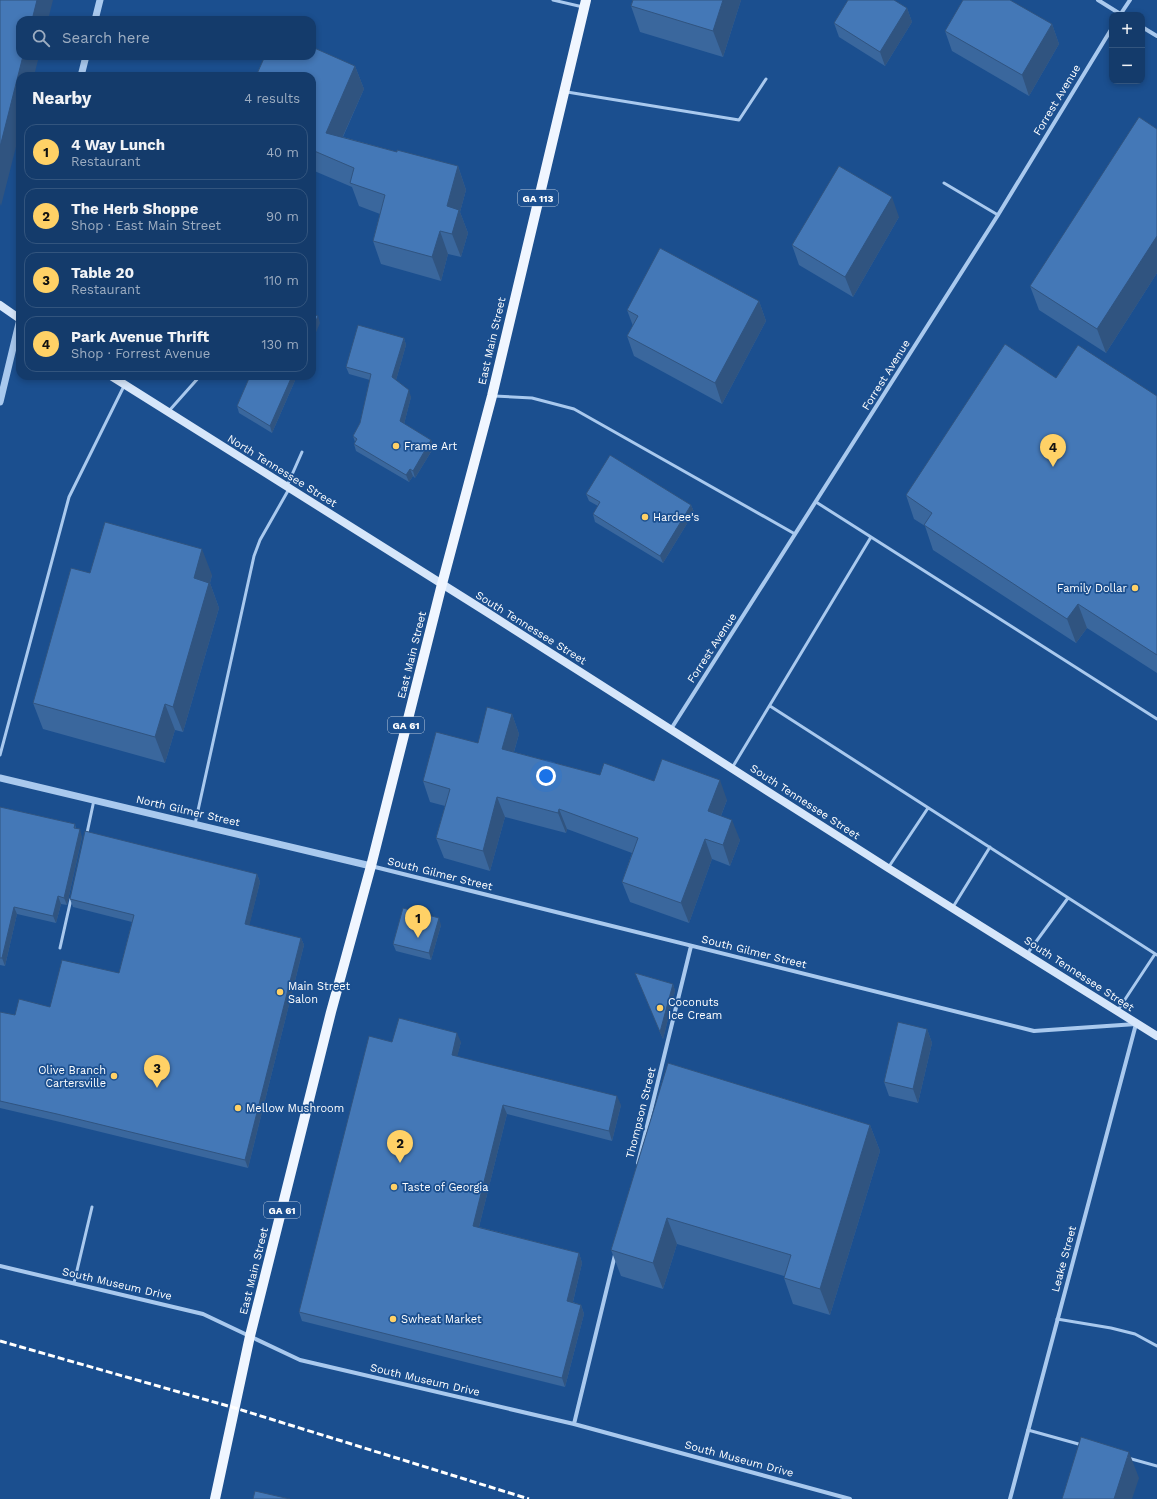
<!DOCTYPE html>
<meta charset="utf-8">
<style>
body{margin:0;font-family:"Work Sans",sans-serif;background:#214673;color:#f1f3f6}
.controls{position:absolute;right:12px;top:12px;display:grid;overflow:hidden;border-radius:8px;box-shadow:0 2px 6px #0003}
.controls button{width:36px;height:36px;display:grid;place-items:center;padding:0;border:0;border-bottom:1px solid #33557e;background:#143b6b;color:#f1f3f6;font:20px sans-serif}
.you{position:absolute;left:546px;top:776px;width:14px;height:14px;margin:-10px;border:3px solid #fff;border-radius:50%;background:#1a73e8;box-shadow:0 0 0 6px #1a73e833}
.badge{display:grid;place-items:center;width:26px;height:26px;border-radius:50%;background:#ffd166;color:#111;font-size:13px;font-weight:700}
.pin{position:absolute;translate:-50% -33px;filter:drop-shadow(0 1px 2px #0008)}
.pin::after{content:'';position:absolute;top:21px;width:14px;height:12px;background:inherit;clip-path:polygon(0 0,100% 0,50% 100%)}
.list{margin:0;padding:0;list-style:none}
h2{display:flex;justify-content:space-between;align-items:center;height:52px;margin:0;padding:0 16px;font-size:17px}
h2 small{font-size:13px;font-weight:400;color:#9dadc1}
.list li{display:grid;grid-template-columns:26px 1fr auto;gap:12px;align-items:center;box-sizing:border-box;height:56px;margin:0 8px 8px;padding:0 8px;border:1px solid #33557e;border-radius:12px}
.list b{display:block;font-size:15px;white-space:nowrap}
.list p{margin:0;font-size:13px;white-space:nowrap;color:#9dadc1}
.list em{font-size:13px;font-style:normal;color:#9dadc1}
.icon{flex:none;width:22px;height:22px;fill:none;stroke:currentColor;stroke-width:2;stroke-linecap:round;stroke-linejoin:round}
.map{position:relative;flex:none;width:1157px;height:1499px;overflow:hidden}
.search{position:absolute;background:#143b6b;box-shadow:0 2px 6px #0003;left:16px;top:16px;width:300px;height:44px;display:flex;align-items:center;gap:10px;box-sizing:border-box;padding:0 14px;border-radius:12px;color:#9dadc1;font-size:15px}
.panel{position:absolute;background:#143b6b;box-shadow:0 2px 6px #0003;left:16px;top:72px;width:300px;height:308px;border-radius:12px}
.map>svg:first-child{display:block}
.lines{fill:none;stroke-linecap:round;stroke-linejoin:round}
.service{stroke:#a9c9ee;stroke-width:3}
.minor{stroke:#a9c9ee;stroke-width:4}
.tertiary{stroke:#a9c9ee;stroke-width:7}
.secondary{stroke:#d6e6fa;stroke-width:8}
.primary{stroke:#f0f6ff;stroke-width:10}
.rail{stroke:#fff;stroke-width:3;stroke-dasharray:7 3;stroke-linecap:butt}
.wall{fill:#3a679d}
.shaded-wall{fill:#305480}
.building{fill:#4478b7;stroke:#305480}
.poi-dot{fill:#ffd166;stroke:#1b4f8f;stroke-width:1.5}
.labels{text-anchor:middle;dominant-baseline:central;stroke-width:3.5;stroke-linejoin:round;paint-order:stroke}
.shield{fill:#1b4f8f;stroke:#bbcadd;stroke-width:1}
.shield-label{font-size:10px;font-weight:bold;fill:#fff}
.street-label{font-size:11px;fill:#fff;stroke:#1b4f8f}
.poi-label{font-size:11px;fill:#fff;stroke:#1b4f8f;text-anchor:start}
</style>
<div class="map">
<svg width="1157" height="1499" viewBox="0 0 1157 1499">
<rect width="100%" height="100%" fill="#1b4f8f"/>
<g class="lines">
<!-- service -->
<path class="service" d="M 553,0 L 583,7
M 567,92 L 739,120 L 766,79
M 944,183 L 998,215
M 494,396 L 532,398 L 574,409 L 795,534
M 168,412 L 200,376
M 287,486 L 302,452
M 816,502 L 1157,719
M 770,706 L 1157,955
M 0,755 L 69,497 L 124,386
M 732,768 L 871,537
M 195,824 L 254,556 L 260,540 L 289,489
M 87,833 L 94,800
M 888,868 L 928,808
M 953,907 L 990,847
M 60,948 L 71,899
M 1027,954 L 1068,898
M 1118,1010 L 1155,954
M 74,1283 L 92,1207
M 1057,1319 L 1111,1328 L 1135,1334 L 1157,1346
M 1028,1430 L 1082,1445
M 1128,1458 L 1157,1466"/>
<!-- minor -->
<path class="minor" d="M 1098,0 L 1122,15
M 1120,15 L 1130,0
M 1142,27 L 1157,36
M 671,729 L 998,215 L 1112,28
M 371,866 L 1034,1031 L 1136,1024 L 1010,1499
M 638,1163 L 691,946
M 0,1266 L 203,1314 L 300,1360 L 574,1424 L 850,1499
M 574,1424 L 615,1255"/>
<!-- tertiary -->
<path class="tertiary" d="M 95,20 L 100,0
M 81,76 L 86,56
M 0,402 L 20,319
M 0,778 L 371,866"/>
<!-- secondary -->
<path class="secondary" d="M 0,305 L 20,319
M 111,376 L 485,611 L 888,868 L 1157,1036"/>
<!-- primary -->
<path class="primary" d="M 215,1499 L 250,1336 L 331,1012 L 371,866 L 442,584 L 492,396 L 586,0"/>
<!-- rail -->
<path class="rail" d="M 0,1341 L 235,1408 L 529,1499"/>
</g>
<!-- wall -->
<path class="wall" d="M 633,0 L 741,0 L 723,57 L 640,32 L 631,6 Z
M 907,8 L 912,22 L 885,66 L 839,37 L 834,23 Z
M 1052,24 L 1059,44 L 1029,96 L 952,51 L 945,31 Z
M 355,66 L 364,89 L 343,137 L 397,152 L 458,166 L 466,190 L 460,212 L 468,233 L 461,257 L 448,254 L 441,281 L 381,264 L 373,241 L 380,214 L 359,206 L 352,187 L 312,170 L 312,76 Z
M 1157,129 L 1157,273 L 1106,353 L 1039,310 L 1030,286 Z
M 899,217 L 853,297 L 799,265 L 792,245 Z
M 759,301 L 766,321 L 722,404 L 634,356 L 627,336 L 633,326 L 627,310 Z
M 404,338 L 406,345 L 396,380 L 411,397 L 404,424 L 431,440 L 434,447 L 415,478 L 413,476 L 409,482 L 356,451 L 354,444 L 355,442 L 353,436 L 360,423 L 370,380 L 349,374 L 346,367 Z
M 297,376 L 272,433 L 239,413 L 237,406 Z
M 1056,378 L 1157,396 L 1157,673 L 1087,628 L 1076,643 L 933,550 L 925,526 L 914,519 L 906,495 Z
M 586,494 L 691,505 L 694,512 L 663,563 L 595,522 L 593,514 L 598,506 L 589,501 Z
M 90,573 L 212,575 L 210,583 L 219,608 L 183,732 L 175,730 L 165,763 L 43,729 L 33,703 Z
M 512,714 L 519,734 L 514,752 L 600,775 L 654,781 L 727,800 L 721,816 L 740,840 L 730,866 L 712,859 L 689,923 L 630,902 L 622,882 L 632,853 L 567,829 L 566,833 L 505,817 L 490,871 L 444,858 L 436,838 L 445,806 L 430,802 L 423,781 L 478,743 Z
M 0,807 L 75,824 L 76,829 L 82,837 L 67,905 L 61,904 L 56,923 L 17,914 L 5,966 L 0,965 Z
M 257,874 L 260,882 L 249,925 L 301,938 L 304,945 L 248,1168 L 60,1122 L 0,1108 L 0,1012 L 15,1015 L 50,1007 L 119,973 L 132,922 L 73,907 L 70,899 Z
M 441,925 L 431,960 L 396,951 L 393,944 Z
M 635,973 L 673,984 L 675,991 L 663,1039 Z
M 927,1029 L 932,1043 L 918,1103 L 889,1096 L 884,1082 Z
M 392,1042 L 461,1042 L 457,1056 L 621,1105 L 612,1141 L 507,1114 L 479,1227 L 579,1253 L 582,1263 L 573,1302 L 581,1305 L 584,1314 L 565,1387 L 302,1321 L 299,1312 Z
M 668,1063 L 870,1125 L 880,1151 L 830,1315 L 793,1304 L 784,1278 L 784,1276 L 677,1244 L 663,1289 L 621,1276 L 611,1250 Z"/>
<!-- shaded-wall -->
<path class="shaded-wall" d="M 37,0 L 53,0 L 48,20 L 32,20 Z
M 723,0 L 741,0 L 723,57 L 713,31 Z
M 907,8 L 912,22 L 885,66 L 880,52 Z
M 1052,24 L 1059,44 L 1029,96 L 1022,75 Z
M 23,56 L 39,56 L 34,76 L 20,76 L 20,131 L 1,206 L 0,203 L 0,147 Z
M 355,66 L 364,89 L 334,156 L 326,133 Z
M 458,166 L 466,190 L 460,212 L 468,233 L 461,257 L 452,234 L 447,206 Z
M 892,197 L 899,217 L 853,297 L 845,277 Z
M 440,231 L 448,254 L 441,281 L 432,257 Z
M 1157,236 L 1157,273 L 1106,353 L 1097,329 Z
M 759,301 L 766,321 L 722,404 L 715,383 Z
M 318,316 L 320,323 L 312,342 L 312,330 Z
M 404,338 L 406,345 L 395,384 L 392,377 Z
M 292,376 L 297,376 L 272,433 L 270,426 Z
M 409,390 L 411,397 L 403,428 L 400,421 Z
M 431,440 L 434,447 L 415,478 L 413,471 Z
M 410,469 L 413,476 L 409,482 L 406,475 Z
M 691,505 L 694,512 L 663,563 L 660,556 Z
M 202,549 L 212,575 L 210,583 L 219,608 L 183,732 L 173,707 L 194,578 Z
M 1078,604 L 1087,628 L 1076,643 L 1067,619 Z
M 165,704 L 175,730 L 165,763 L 155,737 Z
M 512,714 L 519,734 L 509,769 L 502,749 Z
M 720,780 L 727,800 L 715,831 L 708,811 Z
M 497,797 L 505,817 L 490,871 L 483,851 Z
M 559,809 L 567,829 L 566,833 L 558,813 Z
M 732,820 L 740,840 L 730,866 L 723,845 Z
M 80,829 L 82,837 L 67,905 L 64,898 Z
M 705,839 L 712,859 L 689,923 L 681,903 Z
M 257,874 L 260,882 L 248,931 L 245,924 Z
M 58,896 L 61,904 L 56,923 L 53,916 Z
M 14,907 L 17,914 L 5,966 L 2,958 Z
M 439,918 L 441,925 L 431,960 L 429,953 Z
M 301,938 L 304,945 L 248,1168 L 245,1160 Z
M 673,984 L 675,991 L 663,1039 L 660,1032 Z
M 927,1029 L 932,1043 L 918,1103 L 913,1089 Z
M 457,1033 L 461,1042 L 455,1065 L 452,1055 Z
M 617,1096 L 621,1105 L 612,1141 L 609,1131 Z
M 503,1105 L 507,1114 L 477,1235 L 473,1226 Z
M 870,1125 L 880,1151 L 830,1315 L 820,1289 Z
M 667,1218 L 677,1244 L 663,1289 L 653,1263 Z
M 579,1253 L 582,1263 L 571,1310 L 567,1301 Z
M 581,1305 L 584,1314 L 565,1387 L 562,1378 Z
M 1129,1452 L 1139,1478 L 1132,1499 L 1114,1499 Z"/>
<!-- building -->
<path class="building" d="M 0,0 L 37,0 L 32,20 L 20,20 L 20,56 L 23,56 L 0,147 Z
M 633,0 L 723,0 L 713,31 L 631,6 Z
M 848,0 L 894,0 L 907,8 L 880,52 L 834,23 Z
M 963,0 L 1010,0 L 1052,24 L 1022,75 L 945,31 Z
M 312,47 L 355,66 L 326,133 L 397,152 L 397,150 L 458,166 L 447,206 L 459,210 L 452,234 L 440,231 L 432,257 L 373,241 L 385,195 L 350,183 L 354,168 L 312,150 L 312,76 L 256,76 L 265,56 L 312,56 Z
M 103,73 L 109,76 L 103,76 Z
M 1139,117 L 1157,129 L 1157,236 L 1097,329 L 1030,286 Z
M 839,166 L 892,197 L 845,277 L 792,245 Z
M 660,248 L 759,301 L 715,383 L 627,336 L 638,316 L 627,310 Z
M 312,314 L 318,316 L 312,330 Z
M 358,325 L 404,338 L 392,377 L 409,390 L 400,421 L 431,440 L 413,471 L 410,469 L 406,475 L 354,444 L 357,439 L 353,436 L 360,423 L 371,374 L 346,367 Z
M 1005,344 L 1056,378 L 1078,345 L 1157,396 L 1157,655 L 1078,604 L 1067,619 L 924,525 L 932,513 L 906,495 Z
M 250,376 L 292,376 L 270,426 L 237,406 Z
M 610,455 L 691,505 L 660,556 L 593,514 L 600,502 L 586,494 Z
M 105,522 L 202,549 L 194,578 L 209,583 L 173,707 L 165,704 L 155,737 L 33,703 L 71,568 L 90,573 Z
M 487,707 L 512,714 L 502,749 L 600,775 L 604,763 L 654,781 L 662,759 L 720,780 L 708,811 L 732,820 L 723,845 L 705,839 L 681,903 L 622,882 L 638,838 L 559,809 L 558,813 L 497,797 L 483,851 L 436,838 L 450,789 L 423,781 L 436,732 L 478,743 Z
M 0,807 L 75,824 L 74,828 L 80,829 L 64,898 L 58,896 L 53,916 L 14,907 L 2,958 L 0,958 Z
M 85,831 L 257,874 L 245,924 L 301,938 L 245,1160 L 57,1114 L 0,1101 L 0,1012 L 15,1015 L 19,999 L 50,1007 L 62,960 L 119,973 L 134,915 L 70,899 Z
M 403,908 L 439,918 L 429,953 L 393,944 Z
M 635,973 L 673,984 L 660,1032 Z
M 399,1018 L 457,1033 L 452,1055 L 617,1096 L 609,1131 L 503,1105 L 473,1226 L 579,1253 L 567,1301 L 581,1305 L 562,1378 L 299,1312 L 369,1036 L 392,1042 Z
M 898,1022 L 927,1029 L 913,1089 L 884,1082 Z
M 668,1063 L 870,1125 L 820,1289 L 784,1278 L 791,1255 L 667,1218 L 653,1263 L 611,1250 Z
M 1081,1437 L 1129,1452 L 1114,1499 L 1062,1499 Z
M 255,1491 L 290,1499 L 253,1499 Z"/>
<!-- markers -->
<g class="poi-dot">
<circle cx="396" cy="446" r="4"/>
<circle cx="645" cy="517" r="4"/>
<circle cx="1135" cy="588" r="4"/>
<circle cx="280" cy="992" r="4"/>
<circle cx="660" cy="1008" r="4"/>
<circle cx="114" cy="1076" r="4"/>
<circle cx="238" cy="1108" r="4"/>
<circle cx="394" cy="1187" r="4"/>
<circle cx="393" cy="1319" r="4"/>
</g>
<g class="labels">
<!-- shield labels -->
<g class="shield">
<rect x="518" y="190" width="40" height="16" rx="3"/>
<rect x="388" y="717" width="36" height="16" rx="3"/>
<rect x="264" y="1202" width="36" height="16" rx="3"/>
</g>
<g class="shield-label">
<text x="538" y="198">GA 113</text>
<text x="406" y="725">GA 61</text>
<text x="282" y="1210">GA 61</text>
</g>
<!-- street labels -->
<g class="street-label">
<text transform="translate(1057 100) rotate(-59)">Forrest Avenue</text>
<text transform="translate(492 341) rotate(-77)">East Main Street</text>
<text transform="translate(886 375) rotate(-58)">Forrest Avenue</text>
<text transform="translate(282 471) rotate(32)">North Tennessee Street</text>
<text transform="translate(531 628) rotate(32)">South Tennessee Street</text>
<text transform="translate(712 648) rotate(-57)">Forrest Avenue</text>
<text transform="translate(412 655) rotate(-76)">East Main Street</text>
<text transform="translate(805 802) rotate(33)">South Tennessee Street</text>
<text transform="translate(188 811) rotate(13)">North Gilmer Street</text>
<text transform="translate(440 874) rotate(14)">South Gilmer Street</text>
<text transform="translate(754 952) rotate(14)">South Gilmer Street</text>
<text transform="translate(1079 974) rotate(33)">South Tennessee Street</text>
<text transform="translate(641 1113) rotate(-76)">Thompson Street</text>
<text transform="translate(1064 1259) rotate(-75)">Leake Street</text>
<text transform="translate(254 1271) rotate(-76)">East Main Street</text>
<text transform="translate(117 1284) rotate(13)">South Museum Drive</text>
<text transform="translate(425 1380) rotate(13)">South Museum Drive</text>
<text transform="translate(739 1459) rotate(15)">South Museum Drive</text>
</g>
<!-- poi labels -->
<g class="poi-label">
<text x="404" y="446">Frame Art</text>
<text x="653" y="517">Hardee's</text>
<text x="1127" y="588" text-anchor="end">Family Dollar</text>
<text x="288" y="986">Main Street<tspan x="288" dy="13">Salon</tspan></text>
<text x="668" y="1002">Coconuts<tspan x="668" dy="13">Ice Cream</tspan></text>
<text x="106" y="1070" text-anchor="end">Olive Branch<tspan x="106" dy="13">Cartersville</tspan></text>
<text x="246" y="1108">Mellow Mushroom</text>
<text x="402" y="1187">Taste of Georgia</text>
<text x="401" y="1319">Swheat Market</text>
</g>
</g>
</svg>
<div class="controls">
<button>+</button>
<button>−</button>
</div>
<div class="you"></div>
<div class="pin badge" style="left:418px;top:938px">1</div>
<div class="pin badge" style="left:400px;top:1163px">2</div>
<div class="pin badge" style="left:157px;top:1088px">3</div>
<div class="pin badge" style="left:1053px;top:467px">4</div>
<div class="search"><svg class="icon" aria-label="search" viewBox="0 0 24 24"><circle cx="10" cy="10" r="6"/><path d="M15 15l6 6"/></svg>Search here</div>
<section class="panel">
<h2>Nearby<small>4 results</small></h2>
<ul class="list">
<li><span class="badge">1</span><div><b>4 Way Lunch</b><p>Restaurant</p></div><em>40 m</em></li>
<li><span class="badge">2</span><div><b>The Herb Shoppe</b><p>Shop · East Main Street</p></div><em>90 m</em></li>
<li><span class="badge">3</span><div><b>Table 20</b><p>Restaurant</p></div><em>110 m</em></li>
<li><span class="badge">4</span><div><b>Park Avenue Thrift</b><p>Shop · Forrest Avenue</p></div><em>130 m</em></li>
</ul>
</section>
</div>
